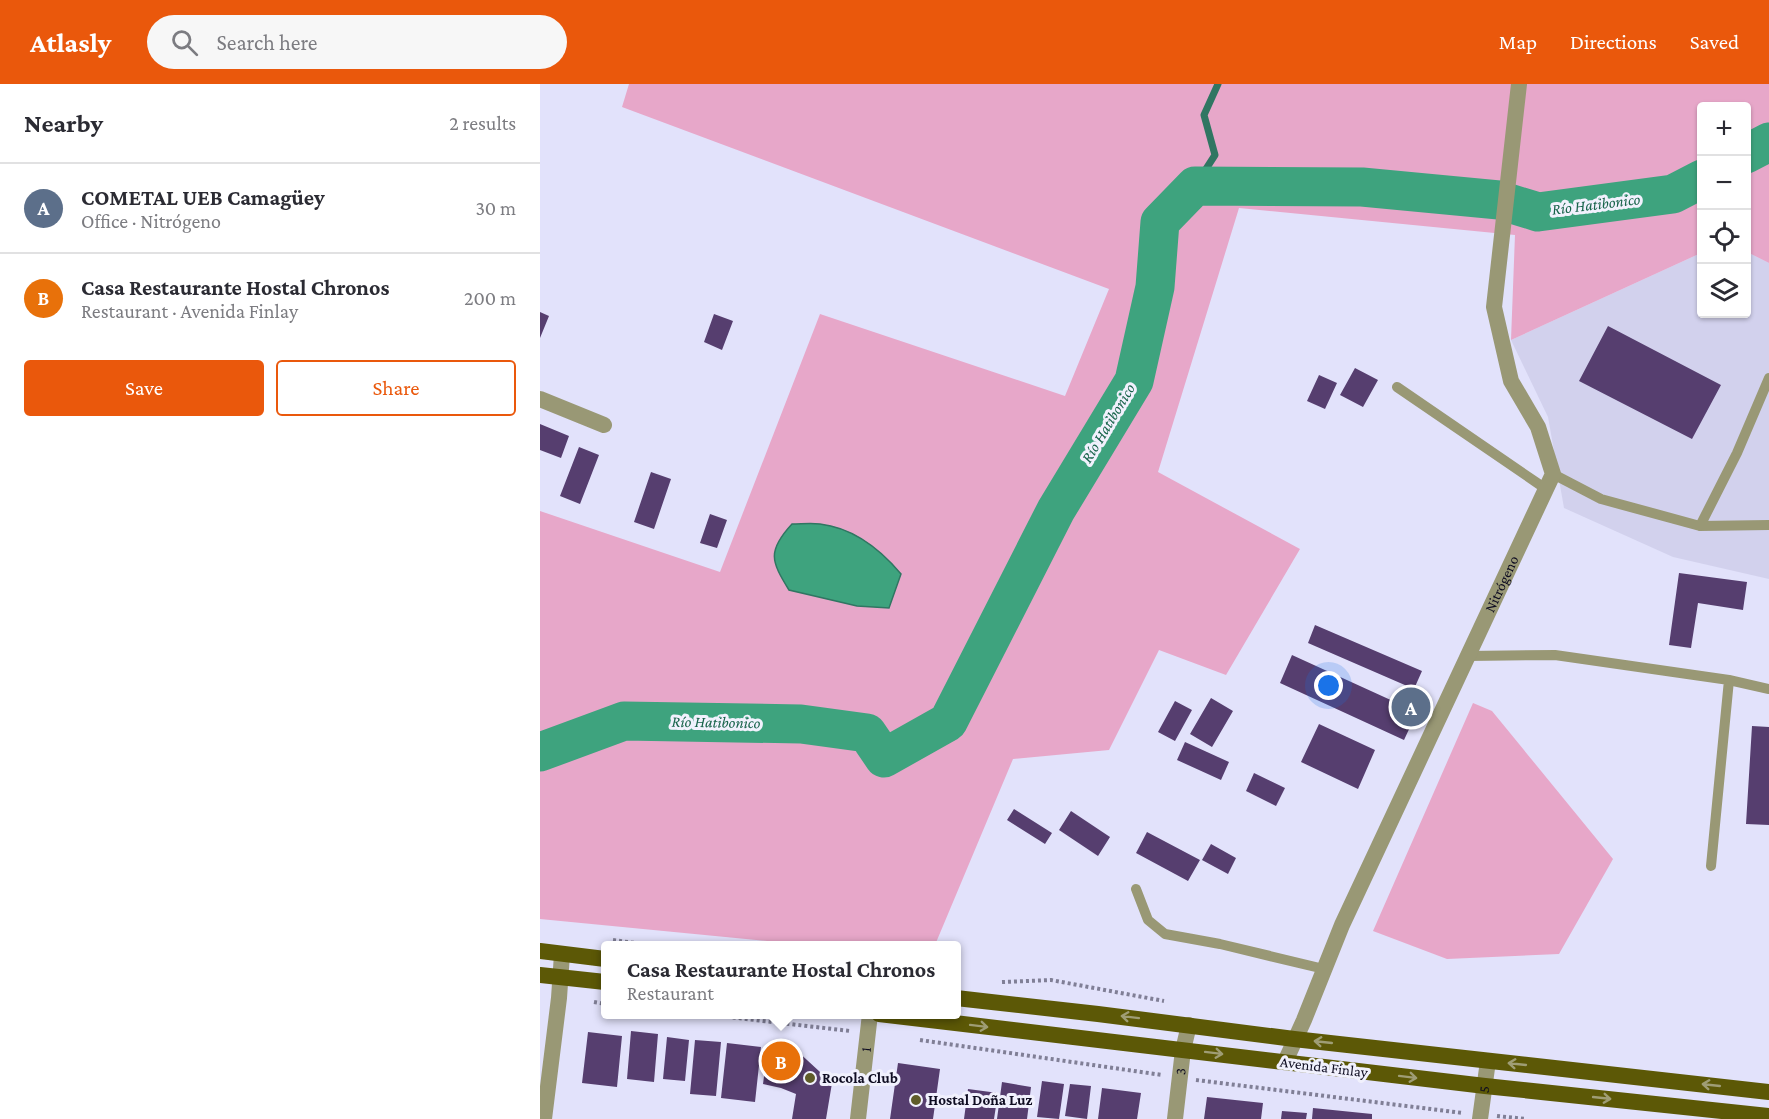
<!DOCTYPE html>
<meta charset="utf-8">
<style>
body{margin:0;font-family:"Crimson Pro",serif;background:#f7f7f7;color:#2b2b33}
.controls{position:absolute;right:18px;top:18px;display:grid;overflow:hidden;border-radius:6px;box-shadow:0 2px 4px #0004}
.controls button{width:54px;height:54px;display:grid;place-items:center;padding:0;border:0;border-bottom:2px solid #e1e1e2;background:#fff;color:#2b2b33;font:30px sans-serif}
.you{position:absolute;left:789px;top:602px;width:21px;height:21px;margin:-15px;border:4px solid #fff;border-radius:50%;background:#1a73e8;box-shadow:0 0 0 9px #1a73e833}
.badge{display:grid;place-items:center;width:39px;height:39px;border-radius:50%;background:#ea580c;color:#fff;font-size:20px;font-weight:700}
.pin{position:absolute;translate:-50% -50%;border:3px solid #fff;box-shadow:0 2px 6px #0006}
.popup{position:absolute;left:61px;top:857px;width:360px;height:78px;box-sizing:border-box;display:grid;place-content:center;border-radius:6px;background:#fff;filter:drop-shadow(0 2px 4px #0005);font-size:20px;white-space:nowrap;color:#7c7c81}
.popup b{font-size:22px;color:#2b2b33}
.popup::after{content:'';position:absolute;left:50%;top:100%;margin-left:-12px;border:12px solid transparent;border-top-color:#fff}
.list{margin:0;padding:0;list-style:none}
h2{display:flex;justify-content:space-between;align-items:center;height:78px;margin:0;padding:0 24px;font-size:26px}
h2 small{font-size:20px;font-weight:400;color:#7c7c81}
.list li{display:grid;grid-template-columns:39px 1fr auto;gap:18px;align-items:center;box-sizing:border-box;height:90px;padding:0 24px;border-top:2px solid #e1e1e2}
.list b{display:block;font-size:22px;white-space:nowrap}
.list p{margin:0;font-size:20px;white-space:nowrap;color:#7c7c81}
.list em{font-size:20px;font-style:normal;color:#7c7c81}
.actions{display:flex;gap:12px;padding:18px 24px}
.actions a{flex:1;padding:14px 0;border:2px solid #ea580c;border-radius:6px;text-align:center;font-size:21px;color:#ea580c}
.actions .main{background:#ea580c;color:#fff}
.icon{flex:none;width:33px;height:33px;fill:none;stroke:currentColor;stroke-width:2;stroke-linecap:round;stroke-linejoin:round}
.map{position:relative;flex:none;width:1229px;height:1035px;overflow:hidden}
header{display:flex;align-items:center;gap:36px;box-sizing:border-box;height:84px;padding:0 30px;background:#ea580c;color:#fff}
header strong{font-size:28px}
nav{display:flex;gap:33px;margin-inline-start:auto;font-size:21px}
.search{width:420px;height:54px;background:#f7f7f7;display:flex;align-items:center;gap:15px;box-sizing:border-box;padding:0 21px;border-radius:33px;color:#7c7c81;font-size:22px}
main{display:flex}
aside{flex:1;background:#fff}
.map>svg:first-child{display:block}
.built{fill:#d2d1ed}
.green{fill:#e7a7c9}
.water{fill:#3ea37e;stroke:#307662;stroke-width:1.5}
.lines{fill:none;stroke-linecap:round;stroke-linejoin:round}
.stream{stroke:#307662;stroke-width:7}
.river{stroke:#3ea37e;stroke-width:39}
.building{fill:#563e6f}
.path{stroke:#807f96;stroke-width:4;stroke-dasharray:3 3;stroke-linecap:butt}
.service{stroke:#999875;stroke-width:10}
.minor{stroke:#999875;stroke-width:16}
.primary{stroke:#5c5806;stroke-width:16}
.oneway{stroke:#9f9d75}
.poi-dot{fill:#5f5c29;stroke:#f1f1fd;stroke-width:2}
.labels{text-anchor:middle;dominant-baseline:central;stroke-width:6;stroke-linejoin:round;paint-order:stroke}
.street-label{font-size:15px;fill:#0e0c21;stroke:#f1f1fd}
.poi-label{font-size:15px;font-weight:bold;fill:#0e0c21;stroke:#f1f1fd;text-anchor:start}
.water-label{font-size:16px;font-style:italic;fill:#17634a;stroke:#f1f1fd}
</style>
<header>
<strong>Atlasly</strong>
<div class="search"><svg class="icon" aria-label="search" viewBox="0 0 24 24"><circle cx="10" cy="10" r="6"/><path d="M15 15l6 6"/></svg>Search here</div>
<nav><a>Map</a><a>Directions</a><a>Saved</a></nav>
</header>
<main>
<aside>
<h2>Nearby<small>2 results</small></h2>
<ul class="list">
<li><span class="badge" style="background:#5c6f8a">A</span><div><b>COMETAL UEB Camagüey</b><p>Office · Nitrógeno</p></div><em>30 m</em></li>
<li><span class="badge" style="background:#e8710a">B</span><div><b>Casa Restaurante Hostal Chronos</b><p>Restaurant · Avenida Finlay</p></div><em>200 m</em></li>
</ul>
<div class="actions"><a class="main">Save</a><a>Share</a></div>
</aside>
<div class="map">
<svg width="1229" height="1035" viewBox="0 0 1229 1035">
<rect width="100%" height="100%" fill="#e2e2fb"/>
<!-- built -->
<path class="built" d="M 1207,168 L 1229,179 L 1229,495 L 1133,473 L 1024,424 L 1008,333 L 971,256 L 1161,169 L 1162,230 L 1206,230 Z"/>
<!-- green -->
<path class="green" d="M 89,0 L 1229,0 L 1229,179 L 1207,168 L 1206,22 L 1162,22 L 1161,169 L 971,256 L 975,151 L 699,124 L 618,388 L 760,465 L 686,591 L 619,566 L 569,666 L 473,675 L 395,861 L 269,861 L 0,835 L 0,427 L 180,488 L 280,230 L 525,312 L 569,205 L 82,23 Z
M 933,619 L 952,627 L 1073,775 L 1019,870 L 907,875 L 833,847 Z"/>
<!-- water -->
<path class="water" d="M 252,440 C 261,440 271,439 280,440 C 314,444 340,465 361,490 L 349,524 L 317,522 L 249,506 C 231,477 227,467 252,440 Z"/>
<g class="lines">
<!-- stream -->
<path class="stream" d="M 1223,61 L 1229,66
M 655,102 L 675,71 L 664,31 L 678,0"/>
<!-- river -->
<path class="river" d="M 1206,70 L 1229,58
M 0,668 L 84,637 L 261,640 L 327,649 L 344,674 L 408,638 L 516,426 L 594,297 L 615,203 L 620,138 L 655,102 L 822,103 L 959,116 L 998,128 L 1133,110 L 1162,95"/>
</g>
<!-- building -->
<path class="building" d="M 0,228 L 9,232 L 0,254 Z
M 174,230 L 193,237 L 182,266 L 164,258 Z
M 1068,242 L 1181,301 L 1152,355 L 1039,297 Z
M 815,284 L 838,296 L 823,323 L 800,311 Z
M 779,291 L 797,299 L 785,325 L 767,317 Z
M 0,340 L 29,352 L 21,374 L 0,366 Z
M 39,363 L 59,371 L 40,420 L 20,412 Z
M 111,388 L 131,395 L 114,445 L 94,438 Z
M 170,430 L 187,436 L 177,464 L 160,459 Z
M 1139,489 L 1207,498 L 1203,526 L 1158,519 L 1151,564 L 1129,561 Z
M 775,541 L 882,587 L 874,605 L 768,559 Z
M 752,571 L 877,628 L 864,656 L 740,599 Z
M 671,614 L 693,627 L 672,663 L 650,650 Z
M 635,617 L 652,626 L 635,657 L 618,648 Z
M 779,640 L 835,666 L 818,705 L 761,678 Z
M 1212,642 L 1229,643 L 1229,741 L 1206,740 Z
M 645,658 L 689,678 L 681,696 L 637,676 Z
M 714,689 L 745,704 L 736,722 L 706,707 Z
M 474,725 L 512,749 L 505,760 L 467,736 Z
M 531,727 L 570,753 L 558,772 L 519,746 Z
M 607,748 L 660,776 L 648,797 L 596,769 Z
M 671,760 L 696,774 L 688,790 L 662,776 Z
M 91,947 L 118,950 L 114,998 L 87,995 Z
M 48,948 L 82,952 L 77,1003 L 42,999 Z
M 127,953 L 149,956 L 145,997 L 123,995 Z
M 155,956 L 181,958 L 176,1012 L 150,1010 Z
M 187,959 L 221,963 L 215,1018 L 181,1014 Z
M 228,963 L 255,965 L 292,999 L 286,1035 L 252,1035 L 256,1010 L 241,1004 L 223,1000 Z
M 358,979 L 400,985 L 393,1035 L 350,1035 Z
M 502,997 L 524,1000 L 519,1035 L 497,1033 Z
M 462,998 L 491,1003 L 487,1035 L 457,1035 Z
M 530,1000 L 551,1002 L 547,1035 L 525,1032 Z
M 562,1004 L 601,1009 L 597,1035 L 558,1035 Z
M 428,1005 L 458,1009 L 454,1035 L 424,1035 Z
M 667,1013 L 723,1019 L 721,1035 L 664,1035 Z
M 773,1024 L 832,1030 L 832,1035 L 772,1035 Z
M 742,1027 L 767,1029 L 766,1035 L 741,1035 Z"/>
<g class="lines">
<!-- path -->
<path class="path" d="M 73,856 L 117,862
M 462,898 L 511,896 L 624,917
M 54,918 L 65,920
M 163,930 L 310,947
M 380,956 L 622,991
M 656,996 L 923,1029
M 957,1032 L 986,1035"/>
<!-- service -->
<path class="service" d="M 857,303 L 1006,405
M 1013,390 L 1061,415 L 1160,442 L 1229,441
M 1160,442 L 1197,369 L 1229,294
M 928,572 L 1015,571 L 1189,596 L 1229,605
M 1171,782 L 1189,596
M 596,805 L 608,836 L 625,850 L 680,860 L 784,885"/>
<!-- minor -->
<g class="minor">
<path d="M 0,315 L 64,341"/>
<path id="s1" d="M 745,978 L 764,936 L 802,841 L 1013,390 L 998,343 L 971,297 L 954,223 L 979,0"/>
<path d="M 4,1035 L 19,914 L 22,870"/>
<path id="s2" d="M 318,1035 L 330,930"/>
<path id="s3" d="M 635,1035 L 643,966 L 649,941"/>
<path id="s4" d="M 940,1035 L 948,977"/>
</g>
<!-- primary -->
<path class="primary" d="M 0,867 L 65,875
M 0,891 L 65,898
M 416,914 L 558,930 L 754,955 L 1229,1008
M 339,930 L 945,1002 L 1229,1032"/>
</g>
<!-- one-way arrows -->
<defs><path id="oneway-shaft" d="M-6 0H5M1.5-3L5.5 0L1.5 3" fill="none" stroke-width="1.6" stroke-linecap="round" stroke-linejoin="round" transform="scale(1.5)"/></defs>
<g class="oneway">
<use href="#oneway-shaft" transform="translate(590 933) rotate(-173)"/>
<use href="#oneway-shaft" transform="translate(439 942) rotate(7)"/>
<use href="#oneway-shaft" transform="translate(783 958) rotate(-174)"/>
<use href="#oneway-shaft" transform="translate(674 969) rotate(7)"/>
<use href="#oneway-shaft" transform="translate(977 980) rotate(-174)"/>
<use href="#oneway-shaft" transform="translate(868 993) rotate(7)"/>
<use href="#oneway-shaft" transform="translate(1171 1001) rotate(-174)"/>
<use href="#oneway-shaft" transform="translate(1062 1014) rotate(6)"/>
</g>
<!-- markers -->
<g class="poi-dot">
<circle cx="270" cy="994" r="6"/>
<circle cx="376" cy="1016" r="6"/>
</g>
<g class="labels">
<!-- street labels -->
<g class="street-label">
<text stroke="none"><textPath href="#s1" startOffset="525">Nitrógeno</textPath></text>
<text stroke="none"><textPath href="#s2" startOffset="70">1</textPath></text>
<text transform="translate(784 983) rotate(7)">Avenida Finlay</text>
<text stroke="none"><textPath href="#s3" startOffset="48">3</textPath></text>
<text stroke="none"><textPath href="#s4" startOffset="30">5</textPath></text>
</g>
<!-- poi labels -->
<g class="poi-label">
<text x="282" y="994">Rocola Club</text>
<text x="388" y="1016">Hostal Doña Luz</text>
</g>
<!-- water labels -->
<g class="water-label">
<text transform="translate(1056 120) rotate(-7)">Río Hatibonico</text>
<text transform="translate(568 339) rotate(-59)">Río Hatibonico</text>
<text transform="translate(176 638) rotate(1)">Río Hatibonico</text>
</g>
</g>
</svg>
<div class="controls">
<button>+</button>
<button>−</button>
<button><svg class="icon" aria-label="locate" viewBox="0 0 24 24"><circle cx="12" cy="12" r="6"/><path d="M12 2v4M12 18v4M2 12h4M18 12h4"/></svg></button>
<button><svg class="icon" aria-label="layers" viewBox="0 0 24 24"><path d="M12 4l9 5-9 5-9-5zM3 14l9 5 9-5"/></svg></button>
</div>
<div class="you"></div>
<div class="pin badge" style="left:871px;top:623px;background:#5c6f8a">A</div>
<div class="pin badge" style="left:241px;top:977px;background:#e8710a">B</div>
<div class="popup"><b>Casa Restaurante Hostal Chronos</b>Restaurant</div>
</div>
</main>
